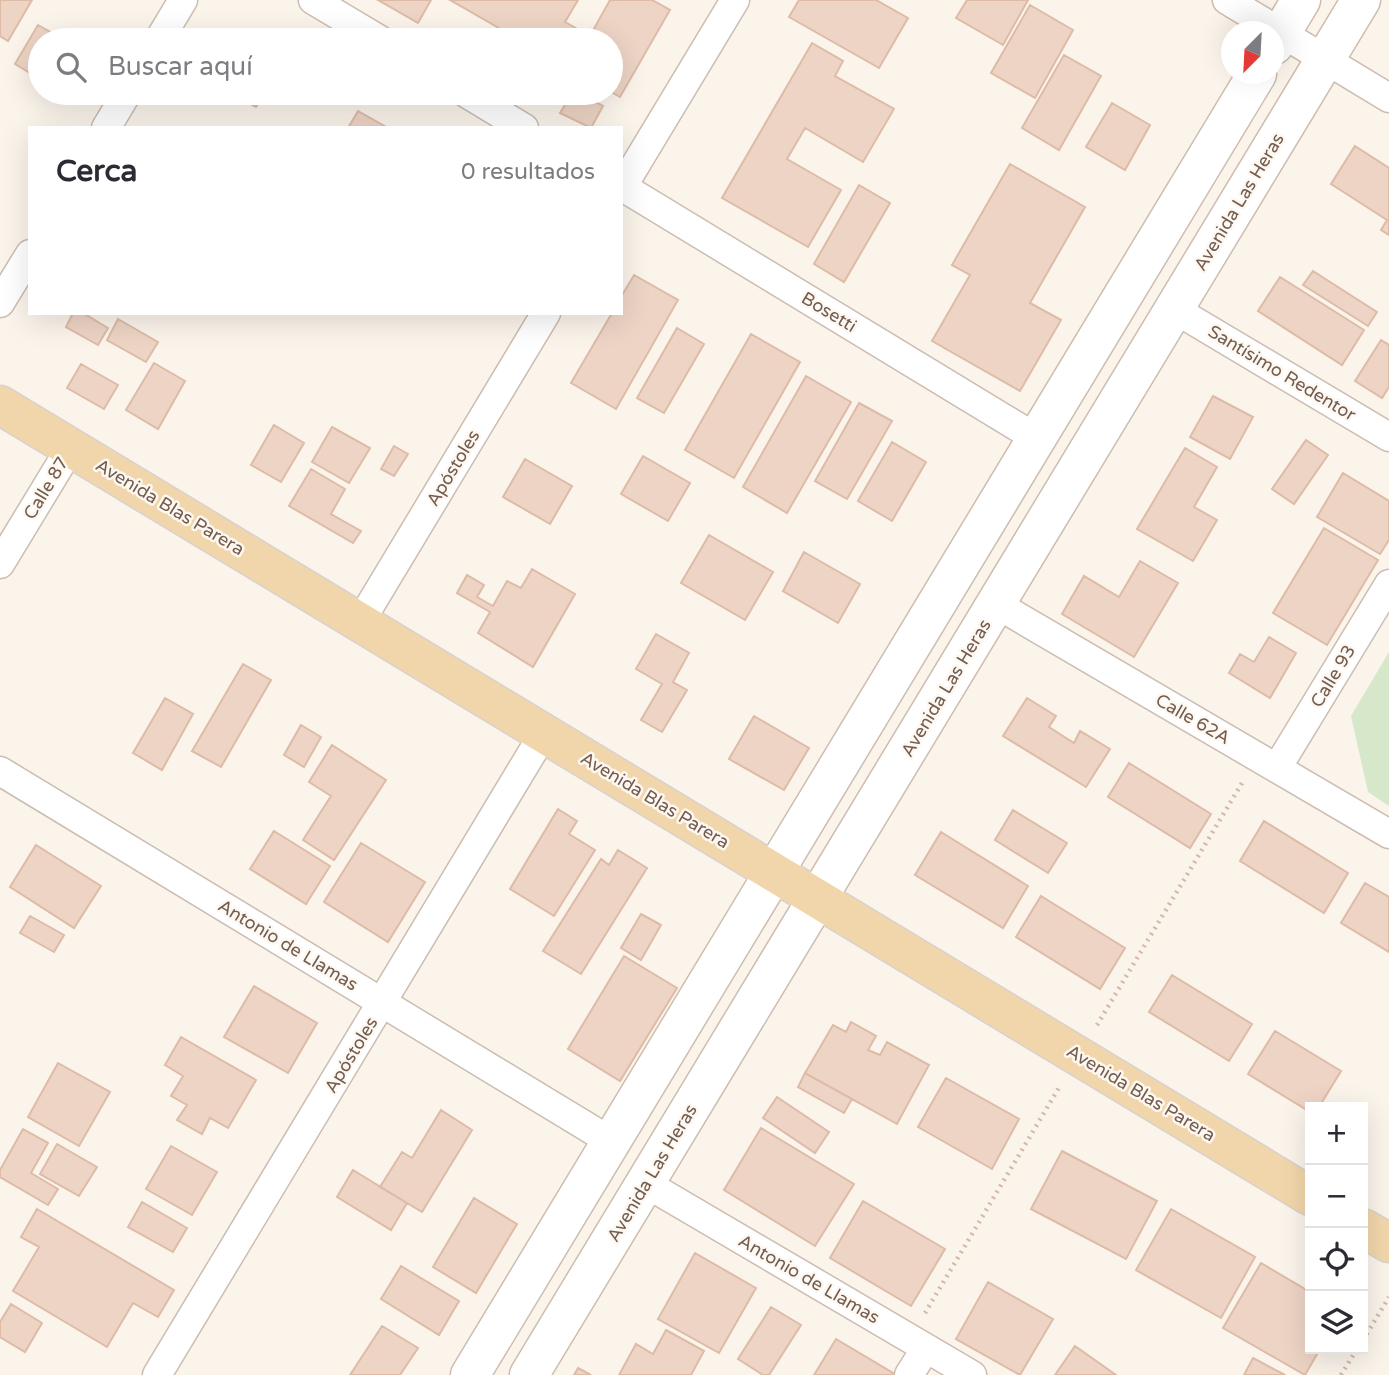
<!DOCTYPE html>
<html lang="es">
<meta charset="utf-8">
<style>
body{margin:0;font-family:"Varela Round",sans-serif;background:#f7f7f7;color:#2b2b33}
.controls{position:absolute;right:21px;bottom:21px;display:grid;overflow:hidden;border-radius:0px;box-shadow:0 7px 28px #0002}
.controls button{width:63px;height:63px;display:grid;place-items:center;padding:0;border:0;border-bottom:2px solid #e1e1e2;background:#fff;color:#2b2b33;font:35px sans-serif}
.compass{position:absolute;left:1221px;top:21px;width:63px;height:63px;border-radius:50%;background:#fff;box-shadow:0 7px 28px #0002;rotate:204deg}
.list{margin:0;padding:0;list-style:none}
h2{display:flex;justify-content:space-between;align-items:center;height:91px;margin:0;padding:0 28px;font-size:30px}
h2 small{font-size:23px;font-weight:400;color:#7c7c81}
.icon{flex:none;width:38px;height:38px;fill:none;stroke:currentColor;stroke-width:2;stroke-linecap:round;stroke-linejoin:round}
.map{position:relative;flex:none;width:1389px;height:1375px;overflow:hidden}
.search{position:absolute;background:#fff;box-shadow:0 7px 28px #0002;left:28px;top:28px;width:595px;height:77px;display:flex;align-items:center;gap:18px;box-sizing:border-box;padding:0 24px;border-radius:38px;color:#7c7c81;font-size:26px}
.panel{position:absolute;background:#fff;box-shadow:0 7px 28px #0002;left:28px;top:126px;width:595px;height:189px;border-radius:0px}
.map>svg:first-child{display:block}
.green{fill:#d6e7ca}
.building{fill:#edd4c5;stroke:#debba7;stroke-width:2}
.lines{fill:none;stroke-linecap:round;stroke-linejoin:round}
.minor-casing{stroke:#ccbcb1;stroke-width:31}
.secondary-casing{stroke:#cebdaf;stroke-width:41}
.primary-casing{stroke:#d8d1ce;stroke-width:41}
.path{stroke:#d2b8a8;stroke-width:4.5;stroke-dasharray:2 5;stroke-linecap:butt}
.minor{stroke:#fff;stroke-width:28}
.secondary{stroke:#fff;stroke-width:38}
.primary{stroke:#f2d6ab;stroke-width:38}
.labels{text-anchor:middle;dominant-baseline:central;stroke-width:5;stroke-linejoin:round;paint-order:stroke}
.street-label{font-size:18px;fill:#735c50;stroke:#fdf8f1}
</style>
<div class="map">
<svg width="1389" height="1375" viewBox="0 0 1389 1375">
<rect width="100%" height="100%" fill="#fbf4eb"/>
<!-- green -->
<path class="green" d="M 1389,652 L 1389,806 L 1368,792 L 1351,716 Z"/>
<!-- building -->
<path class="building" d="M 0,0 L 32,0 L 8,41 L 0,36 Z
M 378,0 L 431,0 L 418,23 Z
M 450,0 L 578,0 L 565,22 L 590,36 L 610,0 L 652,0 L 670,10 L 620,97 L 611,92 L 611,40 L 498,40 L 504,31 Z
M 799,0 L 876,0 L 908,18 L 879,68 L 789,17 Z
M 967,0 L 1028,0 L 1003,45 L 956,18 Z
M 1030,5 L 1073,30 L 1035,98 L 991,73 Z
M 38,25 L 61,38 L 40,40 L 38,78 L 15,64 Z
M 812,43 L 843,61 L 835,76 L 894,109 L 863,162 L 805,128 L 787,159 L 841,190 L 808,247 L 722,198 Z
M 1064,55 L 1101,76 L 1059,150 L 1022,128 Z
M 232,93 L 265,93 L 256,107 Z
M 572,93 L 579,93 L 603,106 L 591,128 L 560,113 Z
M 1112,103 L 1150,125 L 1125,170 L 1086,147 Z
M 358,111 L 388,128 L 348,128 Z
M 1355,146 L 1389,168 L 1389,235 L 1381,230 L 1387,220 L 1331,184 Z
M 1010,164 L 1085,207 L 1030,303 L 1061,320 L 1020,391 L 932,341 L 970,275 L 952,265 Z
M 859,185 L 890,203 L 844,282 L 814,264 Z
M 1313,271 L 1377,312 L 1368,326 L 1303,285 Z
M 634,275 L 678,300 L 616,409 L 571,383 L 612,313 L 621,313 L 621,297 Z
M 1280,277 L 1364,330 L 1342,365 L 1258,311 Z
M 73,313 L 83,313 L 108,328 L 98,345 L 66,327 Z
M 118,319 L 158,342 L 146,362 L 107,340 Z
M 677,328 L 704,344 L 664,413 L 637,398 Z
M 751,334 L 800,362 L 734,478 L 685,450 Z
M 1381,340 L 1389,345 L 1389,387 L 1382,398 L 1355,381 Z
M 154,363 L 185,381 L 158,429 L 126,410 Z
M 81,364 L 118,385 L 104,409 L 67,388 Z
M 806,376 L 851,402 L 787,513 L 743,487 Z
M 1213,396 L 1253,417 L 1230,459 L 1190,437 Z
M 859,403 L 892,421 L 847,499 L 815,481 Z
M 274,425 L 304,443 L 281,482 L 251,465 Z
M 332,427 L 370,448 L 349,483 L 312,462 Z
M 1306,440 L 1328,455 L 1294,504 L 1272,489 Z
M 892,442 L 926,462 L 892,521 L 858,501 Z
M 394,446 L 408,454 L 394,476 L 381,469 Z
M 1185,448 L 1217,467 L 1194,507 L 1217,520 L 1193,561 L 1137,529 Z
M 643,456 L 690,483 L 668,521 L 621,494 Z
M 525,459 L 572,486 L 550,524 L 503,497 Z
M 311,469 L 345,489 L 331,514 L 361,531 L 353,543 L 289,506 Z
M 1343,473 L 1389,501 L 1389,540 L 1380,554 L 1317,517 Z
M 1324,528 L 1378,560 L 1327,645 L 1273,613 Z
M 709,535 L 773,572 L 745,620 L 681,583 Z
M 804,552 L 860,584 L 838,623 L 783,591 Z
M 1140,561 L 1178,583 L 1134,657 L 1062,614 L 1084,576 L 1119,597 Z
M 532,569 L 575,594 L 533,667 L 478,633 L 490,612 L 457,593 L 467,575 L 484,585 L 477,597 L 493,606 L 507,581 L 521,588 Z
M 656,634 L 689,653 L 673,682 L 687,690 L 662,732 L 641,720 L 662,684 L 636,669 Z
M 1269,637 L 1296,653 L 1270,698 L 1229,673 L 1240,654 L 1254,662 Z
M 243,664 L 271,680 L 221,767 L 192,751 Z
M 165,698 L 193,714 L 162,770 L 133,753 Z
M 1027,698 L 1056,716 L 1049,727 L 1074,743 L 1080,731 L 1110,749 L 1086,787 L 1003,736 Z
M 754,716 L 809,748 L 784,790 L 729,759 Z
M 301,725 L 321,737 L 304,767 L 284,755 Z
M 332,745 L 386,780 L 334,860 L 303,840 L 331,796 L 309,782 Z
M 1129,763 L 1211,814 L 1190,848 L 1108,797 Z
M 558,809 L 577,821 L 569,834 L 595,850 L 554,916 L 510,889 Z
M 1013,810 L 1067,843 L 1048,873 L 995,840 Z
M 1264,821 L 1348,873 L 1324,913 L 1240,861 Z
M 274,831 L 330,866 L 306,904 L 250,869 Z
M 941,832 L 1028,886 L 1003,928 L 915,875 Z
M 361,843 L 425,882 L 388,942 L 324,902 Z
M 36,845 L 101,886 L 74,928 L 10,887 Z
M 618,850 L 647,868 L 581,974 L 543,951 L 601,859 L 609,865 Z
M 1365,883 L 1389,897 L 1389,952 L 1341,923 Z
M 1041,896 L 1125,948 L 1100,989 L 1016,937 Z
M 641,914 L 661,925 L 641,960 L 621,948 Z
M 30,916 L 64,935 L 54,952 L 20,933 Z
M 624,956 L 677,988 L 620,1081 L 568,1049 Z
M 1172,975 L 1252,1024 L 1229,1061 L 1149,1012 Z
M 254,986 L 317,1023 L 288,1073 L 224,1037 Z
M 851,1022 L 876,1036 L 868,1050 L 880,1055 L 887,1042 L 929,1065 L 897,1124 L 805,1073 L 833,1025 L 846,1032 Z
M 1275,1031 L 1341,1071 L 1319,1107 L 1310,1107 L 1310,1112 L 1248,1074 Z
M 181,1037 L 256,1080 L 228,1128 L 210,1118 L 202,1134 L 177,1120 L 187,1105 L 171,1096 L 183,1076 L 165,1065 Z
M 58,1063 L 110,1092 L 79,1146 L 28,1117 Z
M 805,1073 L 852,1099 L 844,1113 L 798,1087 Z
M 946,1078 L 1019,1119 L 992,1169 L 918,1127 Z
M 777,1097 L 829,1132 L 815,1153 L 763,1118 Z
M 441,1110 L 472,1130 L 422,1212 L 380,1187 L 402,1152 L 412,1158 Z
M 761,1128 L 854,1184 L 815,1246 L 724,1190 Z
M 23,1129 L 48,1143 L 31,1173 L 58,1189 L 48,1205 L 0,1177 L 0,1170 Z
M 57,1144 L 97,1167 L 79,1196 L 40,1174 Z
M 171,1146 L 217,1172 L 192,1215 L 146,1189 Z
M 1062,1151 L 1157,1201 L 1126,1259 L 1031,1209 Z
M 353,1170 L 407,1203 L 391,1230 L 337,1197 Z
M 474,1198 L 517,1224 L 476,1293 L 433,1267 Z
M 863,1201 L 945,1249 L 911,1306 L 830,1258 Z
M 142,1202 L 187,1228 L 173,1252 L 128,1227 Z
M 37,1209 L 174,1290 L 158,1317 L 133,1303 L 107,1347 L 13,1291 L 39,1247 L 21,1237 Z
M 1171,1209 L 1255,1257 L 1221,1318 L 1136,1270 Z
M 695,1253 L 756,1288 L 719,1353 L 658,1319 Z
M 1261,1263 L 1310,1292 L 1310,1349 L 1320,1349 L 1305,1375 L 1223,1328 Z
M 401,1266 L 459,1301 L 439,1335 L 381,1299 Z
M 988,1282 L 1053,1319 L 1020,1375 L 956,1339 Z
M 11,1304 L 42,1323 L 25,1352 L 0,1337 L 0,1322 Z
M 771,1307 L 801,1325 L 769,1375 L 763,1375 L 738,1359 Z
M 382,1326 L 418,1348 L 400,1375 L 350,1375 Z
M 666,1330 L 704,1351 L 691,1375 L 619,1375 L 636,1344 L 653,1354 Z
M 836,1339 L 893,1373 L 892,1375 L 814,1375 Z
M 1075,1346 L 1116,1375 L 1055,1375 Z
M 1253,1358 L 1285,1375 L 1244,1375 Z
M 578,1368 L 591,1375 L 574,1375 Z"/>
<g class="lines">
<defs>
<path id="minor" d="M 313,0 L 380,40
M 1227,0 L 1389,98
M 159,40 L 183,0
M 466,93 L 524,128
M 106,128 L 127,93
M 621,186 L 1036,438
M 621,189 L 735,0
M 0,303 L 30,254
M 1174,309 L 1389,437
M 0,564 L 71,447
M 996,604 L 1389,834
M 360,622 L 546,313
M 1277,768 L 1389,584
M 0,771 L 612,1142
M 645,1183 L 972,1375
M 157,1375 L 544,733
M 909,1375 L 926,1348"/>
<path id="secondary" d="M 1274,45 L 1301,0
M 470,1375 L 1257,74
M 529,1375 L 1361,0"/>
<path id="primary" d="M 0,405 L 1310,1196
M 1363,1228 L 1389,1243"/>
</defs>
<!-- minor casing -->
<use href="#minor" class="minor-casing"/>
<!-- secondary casing -->
<use href="#secondary" class="secondary-casing"/>
<!-- primary casing -->
<use href="#primary" class="primary-casing"/>
<!-- path -->
<path class="path" d="M 1097,1025 L 1242,783
M 925,1313 L 1060,1086
M 1363,1340 L 1389,1297
M 1341,1375 L 1357,1349"/>
<!-- minor -->
<use href="#minor" class="minor"/>
<!-- secondary -->
<use href="#secondary" class="secondary"/>
<!-- primary -->
<use href="#primary" class="primary"/>
</g>
<g class="labels">
<!-- street labels -->
<g class="street-label">
<text transform="translate(1239 202) rotate(-59)">Avenida Las Heras</text>
<text transform="translate(829 312) rotate(31)">Bosetti</text>
<text transform="translate(1282 373) rotate(31)">Santísimo Redentor</text>
<text transform="translate(453 468) rotate(-59)">Apóstoles</text>
<text transform="translate(46 488) rotate(-59)">Calle 87</text>
<text transform="translate(170 507) rotate(31)">Avenida Blas Parera</text>
<text transform="translate(1333 676) rotate(-59)">Calle 93</text>
<text transform="translate(946 688) rotate(-59)">Avenida Las Heras</text>
<text transform="translate(1193 719) rotate(30)">Calle 62A</text>
<text transform="translate(655 800) rotate(31)">Avenida Blas Parera</text>
<text transform="translate(288 945) rotate(31)">Antonio de Llamas</text>
<text transform="translate(351 1055) rotate(-59)">Apóstoles</text>
<text transform="translate(1141 1093) rotate(31)">Avenida Blas Parera</text>
<text transform="translate(652 1173) rotate(-59)">Avenida Las Heras</text>
<text transform="translate(809 1279) rotate(30)">Antonio de Llamas</text>
</g>
</g>
</svg>
<div class="controls">
<button>+</button>
<button>−</button>
<button><svg class="icon" aria-label="locate" viewBox="0 0 24 24"><circle cx="12" cy="12" r="6"/><path d="M12 2v4M12 18v4M2 12h4M18 12h4"/></svg></button>
<button><svg class="icon" aria-label="layers" viewBox="0 0 24 24"><path d="M12 4l9 5-9 5-9-5zM3 14l9 5 9-5"/></svg></button>
</div>
<svg class="compass" viewBox="-18 -18 36 36"><path d="M0-13l5 13h-10z" fill="#e53935"/><path d="M0 13l5-13h-10z" fill="#7c7c81"/></svg>
<div class="search"><svg class="icon" aria-label="search" viewBox="0 0 24 24"><circle cx="10" cy="10" r="6"/><path d="M15 15l6 6"/></svg>Buscar aquí</div>
<section class="panel">
<h2>Cerca<small>0 resultados</small></h2>
<ul class="list">
</ul>
</section>
</div>
